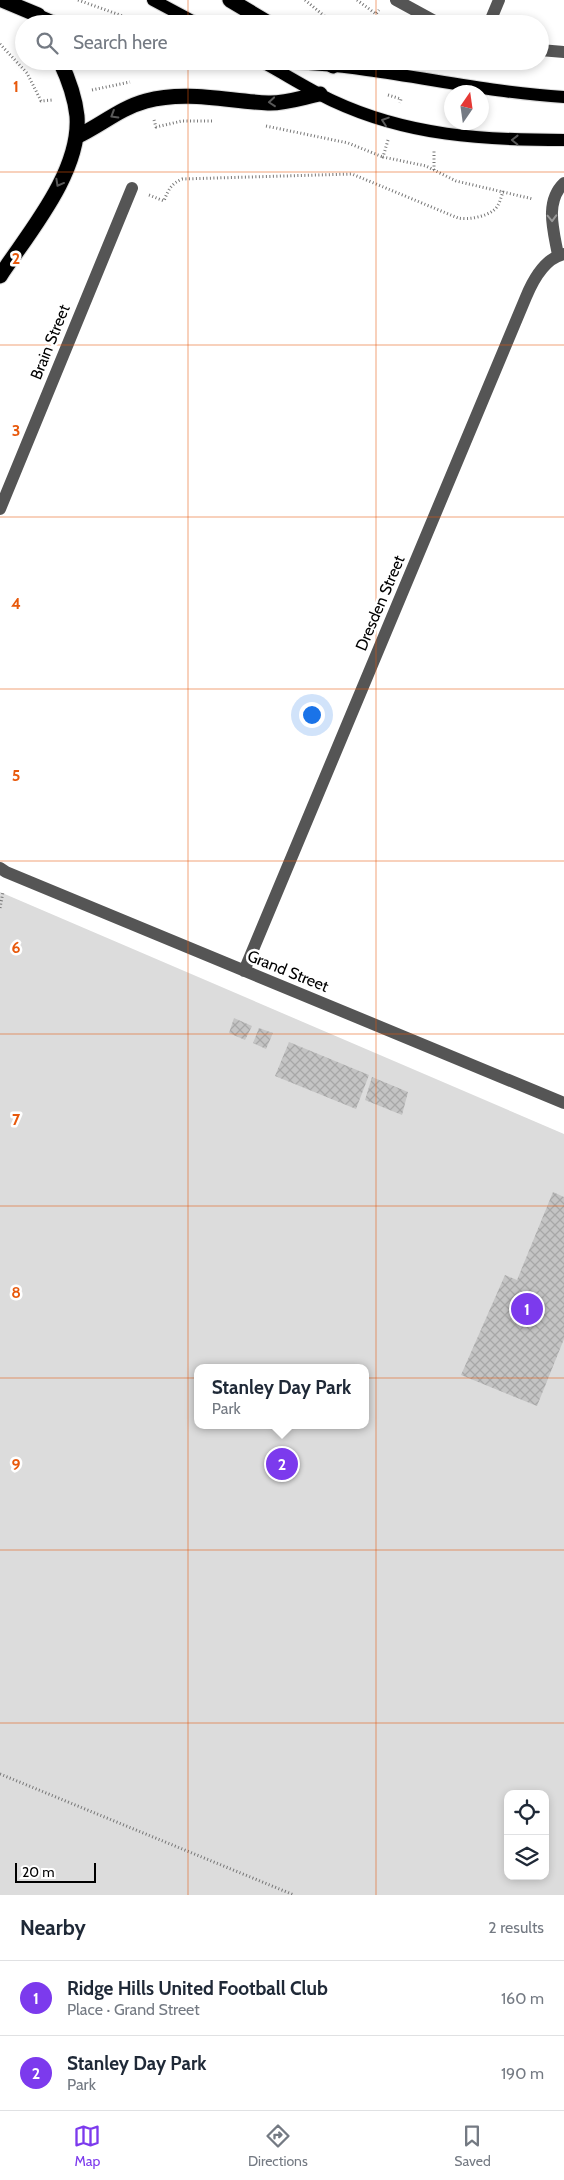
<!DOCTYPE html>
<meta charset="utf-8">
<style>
body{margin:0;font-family:Cabin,sans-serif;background:#f6f6f7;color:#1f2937}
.controls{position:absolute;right:15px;bottom:15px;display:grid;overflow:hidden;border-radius:10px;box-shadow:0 2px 8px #0003}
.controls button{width:45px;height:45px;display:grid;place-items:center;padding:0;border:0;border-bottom:1px solid #e0e1e3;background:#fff;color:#1f2937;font:25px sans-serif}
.compass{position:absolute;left:444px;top:85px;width:45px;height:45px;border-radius:50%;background:#fff;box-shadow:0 2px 8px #0003;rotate:13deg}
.scale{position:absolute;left:15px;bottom:12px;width:81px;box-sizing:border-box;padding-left:5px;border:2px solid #000;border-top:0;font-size:14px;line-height:18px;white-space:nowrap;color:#000;-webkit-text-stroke:4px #fff;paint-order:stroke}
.you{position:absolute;left:311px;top:714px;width:18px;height:18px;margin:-12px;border:4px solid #fff;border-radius:50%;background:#1a73e8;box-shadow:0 0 0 8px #1a73e833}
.badge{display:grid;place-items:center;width:32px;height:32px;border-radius:50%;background:#7c3aed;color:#fff;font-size:16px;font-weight:700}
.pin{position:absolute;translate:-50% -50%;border:2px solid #fff;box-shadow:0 1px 5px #0006}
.popup{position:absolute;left:194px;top:1364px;width:175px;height:65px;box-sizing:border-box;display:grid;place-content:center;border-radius:10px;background:#fff;filter:drop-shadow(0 1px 4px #0005);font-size:16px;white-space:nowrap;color:#747a83}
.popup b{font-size:19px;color:#1f2937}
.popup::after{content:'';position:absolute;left:50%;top:100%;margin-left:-10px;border:10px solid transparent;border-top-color:#fff}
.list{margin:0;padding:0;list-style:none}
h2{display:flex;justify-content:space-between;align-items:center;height:65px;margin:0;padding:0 20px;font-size:21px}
h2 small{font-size:16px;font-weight:400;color:#747a83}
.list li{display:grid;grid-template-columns:32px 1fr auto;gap:15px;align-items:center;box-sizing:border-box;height:75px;padding:0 20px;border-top:1px solid #e0e1e3}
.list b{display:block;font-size:19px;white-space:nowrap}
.list p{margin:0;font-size:16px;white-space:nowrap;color:#747a83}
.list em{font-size:16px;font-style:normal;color:#747a83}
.icon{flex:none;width:28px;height:28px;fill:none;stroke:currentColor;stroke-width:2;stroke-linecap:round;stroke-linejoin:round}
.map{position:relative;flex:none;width:564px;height:1895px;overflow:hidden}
.search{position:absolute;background:#fff;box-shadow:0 2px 8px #0003;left:15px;right:15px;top:15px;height:55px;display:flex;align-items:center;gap:12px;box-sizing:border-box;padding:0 18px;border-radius:28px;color:#747a83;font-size:19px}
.sheet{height:215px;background:#fff}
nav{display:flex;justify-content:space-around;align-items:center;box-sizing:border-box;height:70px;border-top:1px solid #e0e1e3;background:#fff;font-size:14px;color:#747a83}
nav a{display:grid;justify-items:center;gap:2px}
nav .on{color:#7c3aed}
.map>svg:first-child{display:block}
.green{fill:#dcdcdc;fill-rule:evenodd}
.building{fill:url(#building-cross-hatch)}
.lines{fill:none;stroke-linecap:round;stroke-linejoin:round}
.major-casing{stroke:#dbdbdb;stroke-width:14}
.highway-casing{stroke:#dbdbdb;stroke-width:17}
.path{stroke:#777;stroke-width:3;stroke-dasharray:1 2.5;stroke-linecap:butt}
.minor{stroke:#555;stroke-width:12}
.major{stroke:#000;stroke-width:12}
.highway{stroke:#000;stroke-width:15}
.oneway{stroke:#595959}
.oneway2{stroke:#999}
.grid{fill:none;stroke:#e8590c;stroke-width:1;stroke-opacity:0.55}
.labels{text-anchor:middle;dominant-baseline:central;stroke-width:5;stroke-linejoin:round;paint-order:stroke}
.street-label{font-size:16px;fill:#000;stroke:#fff}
.grid-label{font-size:16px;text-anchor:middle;font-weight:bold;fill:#e8590c;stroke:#fff;stroke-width:5;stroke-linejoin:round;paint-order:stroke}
</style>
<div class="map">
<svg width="564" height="1895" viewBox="0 0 564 1895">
<defs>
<pattern id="building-cross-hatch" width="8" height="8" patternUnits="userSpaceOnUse" patternTransform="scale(1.25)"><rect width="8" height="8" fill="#c4c4c4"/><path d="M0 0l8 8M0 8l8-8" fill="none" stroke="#a7a7a7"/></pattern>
</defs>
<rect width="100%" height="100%" fill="#fff"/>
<!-- green -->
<path class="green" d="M 0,892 L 564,1134 L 564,1895 L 0,1895 ZM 198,1368 L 366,1368 L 366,1425 L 198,1425 ZM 508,1794 L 545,1794 L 545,1876 L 508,1876 Z"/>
<!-- building -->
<path class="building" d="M 234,1018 L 252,1026 L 245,1040 L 229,1033 Z
M 259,1028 L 273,1033 L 266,1049 L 253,1043 Z
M 289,1042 L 369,1075 L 356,1109 L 275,1076 Z
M 372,1077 L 408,1092 L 402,1115 L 365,1100 Z
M 553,1192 L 564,1197 L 564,1339 L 537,1406 L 461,1375 L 505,1275 L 517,1280 Z"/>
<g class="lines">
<defs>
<path id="major" d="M 153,0 L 198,24
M 38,15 L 59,24
M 241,61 C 283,62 325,64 367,70 C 433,79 497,93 564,97
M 266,64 C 288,76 310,90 333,101 C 408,136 483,140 564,140"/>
<path id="highway" d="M 2,0 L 38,15 L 42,24
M 230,0 L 270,24
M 326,61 L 333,66
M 76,137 C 100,126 120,108 146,101 C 186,90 227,101 268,103 C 284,104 304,97 320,94
M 0,276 C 29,232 81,172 77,116 C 75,97 68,78 60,61"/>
</defs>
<!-- major casing -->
<use href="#major" class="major-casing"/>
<!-- highway casing -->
<use href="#highway" class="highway-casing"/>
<!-- path -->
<path class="path" d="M 78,0 L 145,24
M 305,0 L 334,24
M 357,0 L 376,14 L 379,10
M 0,44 L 27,73 L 41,101 L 52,100
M 92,90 L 130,82
M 388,95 L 401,99 L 400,103
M 154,120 L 156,127 L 182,121 L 212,121
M 266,126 L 348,143 L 383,157
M 388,140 L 383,157 L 426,166 L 456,181 L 533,199
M 434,170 L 434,151
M 149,195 L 164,201 C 168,190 171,184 182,179 L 352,174 L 458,218 C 468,220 485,217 494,210 C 499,206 501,198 503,191
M 0,908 L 3,892
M 0,1774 L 294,1895"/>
<!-- minor -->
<path class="minor" d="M 396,0 L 440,24
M 489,24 L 499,0
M 540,50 L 564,52
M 558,255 C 554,232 544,202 564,183
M 0,509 L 132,188
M 0,868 L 6,872 L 564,1103
M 244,971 L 526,297 C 533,280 545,258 564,254"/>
<!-- major -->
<use href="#major" class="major"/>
<!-- highway -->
<use href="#highway" class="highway"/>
</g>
<!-- one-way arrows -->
<defs><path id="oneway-chevron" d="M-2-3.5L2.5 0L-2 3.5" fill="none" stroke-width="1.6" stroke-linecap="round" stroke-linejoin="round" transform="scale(1.25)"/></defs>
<g class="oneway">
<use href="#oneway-chevron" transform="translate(272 102) rotate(175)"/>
<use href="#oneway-chevron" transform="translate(114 115) rotate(149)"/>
<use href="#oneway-chevron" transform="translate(385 121) rotate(-161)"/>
<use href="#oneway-chevron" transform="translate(515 140) rotate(-179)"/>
<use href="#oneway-chevron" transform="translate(59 183) rotate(119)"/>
</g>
<use class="oneway2" href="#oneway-chevron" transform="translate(552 218) rotate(88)"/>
<!-- grid -->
<path class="grid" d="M 188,0 L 188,24M 376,0 L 376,24M 188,61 L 188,1895M 376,61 L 376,1895M 0,172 L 564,172M 0,345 L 564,345M 0,517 L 564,517M 0,689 L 564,689M 0,861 L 564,861M 0,1034 L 564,1034M 0,1206 L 564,1206M 0,1378 L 564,1378M 0,1550 L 564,1550M 0,1723 L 564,1723"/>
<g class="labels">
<!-- street labels -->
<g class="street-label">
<text transform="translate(50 342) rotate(-68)">Brain Street</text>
<text transform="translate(380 603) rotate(-67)">Dresden Street</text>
<text transform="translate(288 971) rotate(22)">Grand Street</text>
</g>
</g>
<g class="grid-label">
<text x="16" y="92">1</text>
<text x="16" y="264">2</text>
<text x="16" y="436">3</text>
<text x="16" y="609">4</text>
<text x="16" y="781">5</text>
<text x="16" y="953">6</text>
<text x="16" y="1125">7</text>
<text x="16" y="1298">8</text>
<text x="16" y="1470">9</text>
</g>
</svg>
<div class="controls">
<button><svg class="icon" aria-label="locate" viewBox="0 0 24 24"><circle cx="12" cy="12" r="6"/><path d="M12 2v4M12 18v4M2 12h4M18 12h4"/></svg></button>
<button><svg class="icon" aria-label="layers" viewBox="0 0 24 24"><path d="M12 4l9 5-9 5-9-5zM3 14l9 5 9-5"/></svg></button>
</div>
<svg class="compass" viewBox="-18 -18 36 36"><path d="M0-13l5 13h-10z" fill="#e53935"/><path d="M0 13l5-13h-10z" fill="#747a83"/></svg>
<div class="scale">20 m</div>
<div class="you"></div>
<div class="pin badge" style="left:527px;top:1309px">1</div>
<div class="pin badge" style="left:282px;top:1464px">2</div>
<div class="popup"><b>Stanley Day Park</b>Park</div>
<div class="search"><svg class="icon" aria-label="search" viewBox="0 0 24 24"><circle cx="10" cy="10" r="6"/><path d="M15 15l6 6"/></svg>Search here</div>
</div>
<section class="sheet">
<h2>Nearby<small>2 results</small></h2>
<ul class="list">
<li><span class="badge">1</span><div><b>Ridge Hills United Football Club</b><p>Place · Grand Street</p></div><em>160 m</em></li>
<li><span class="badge">2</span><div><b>Stanley Day Park</b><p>Park</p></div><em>190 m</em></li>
</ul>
</section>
<nav>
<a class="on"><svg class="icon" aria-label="map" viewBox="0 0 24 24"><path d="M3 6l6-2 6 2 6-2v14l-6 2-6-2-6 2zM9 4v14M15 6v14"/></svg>Map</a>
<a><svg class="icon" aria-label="directions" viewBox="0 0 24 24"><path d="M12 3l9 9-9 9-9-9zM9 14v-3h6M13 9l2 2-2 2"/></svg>Directions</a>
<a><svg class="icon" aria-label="saved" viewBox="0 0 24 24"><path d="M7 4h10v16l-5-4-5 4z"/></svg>Saved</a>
</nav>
